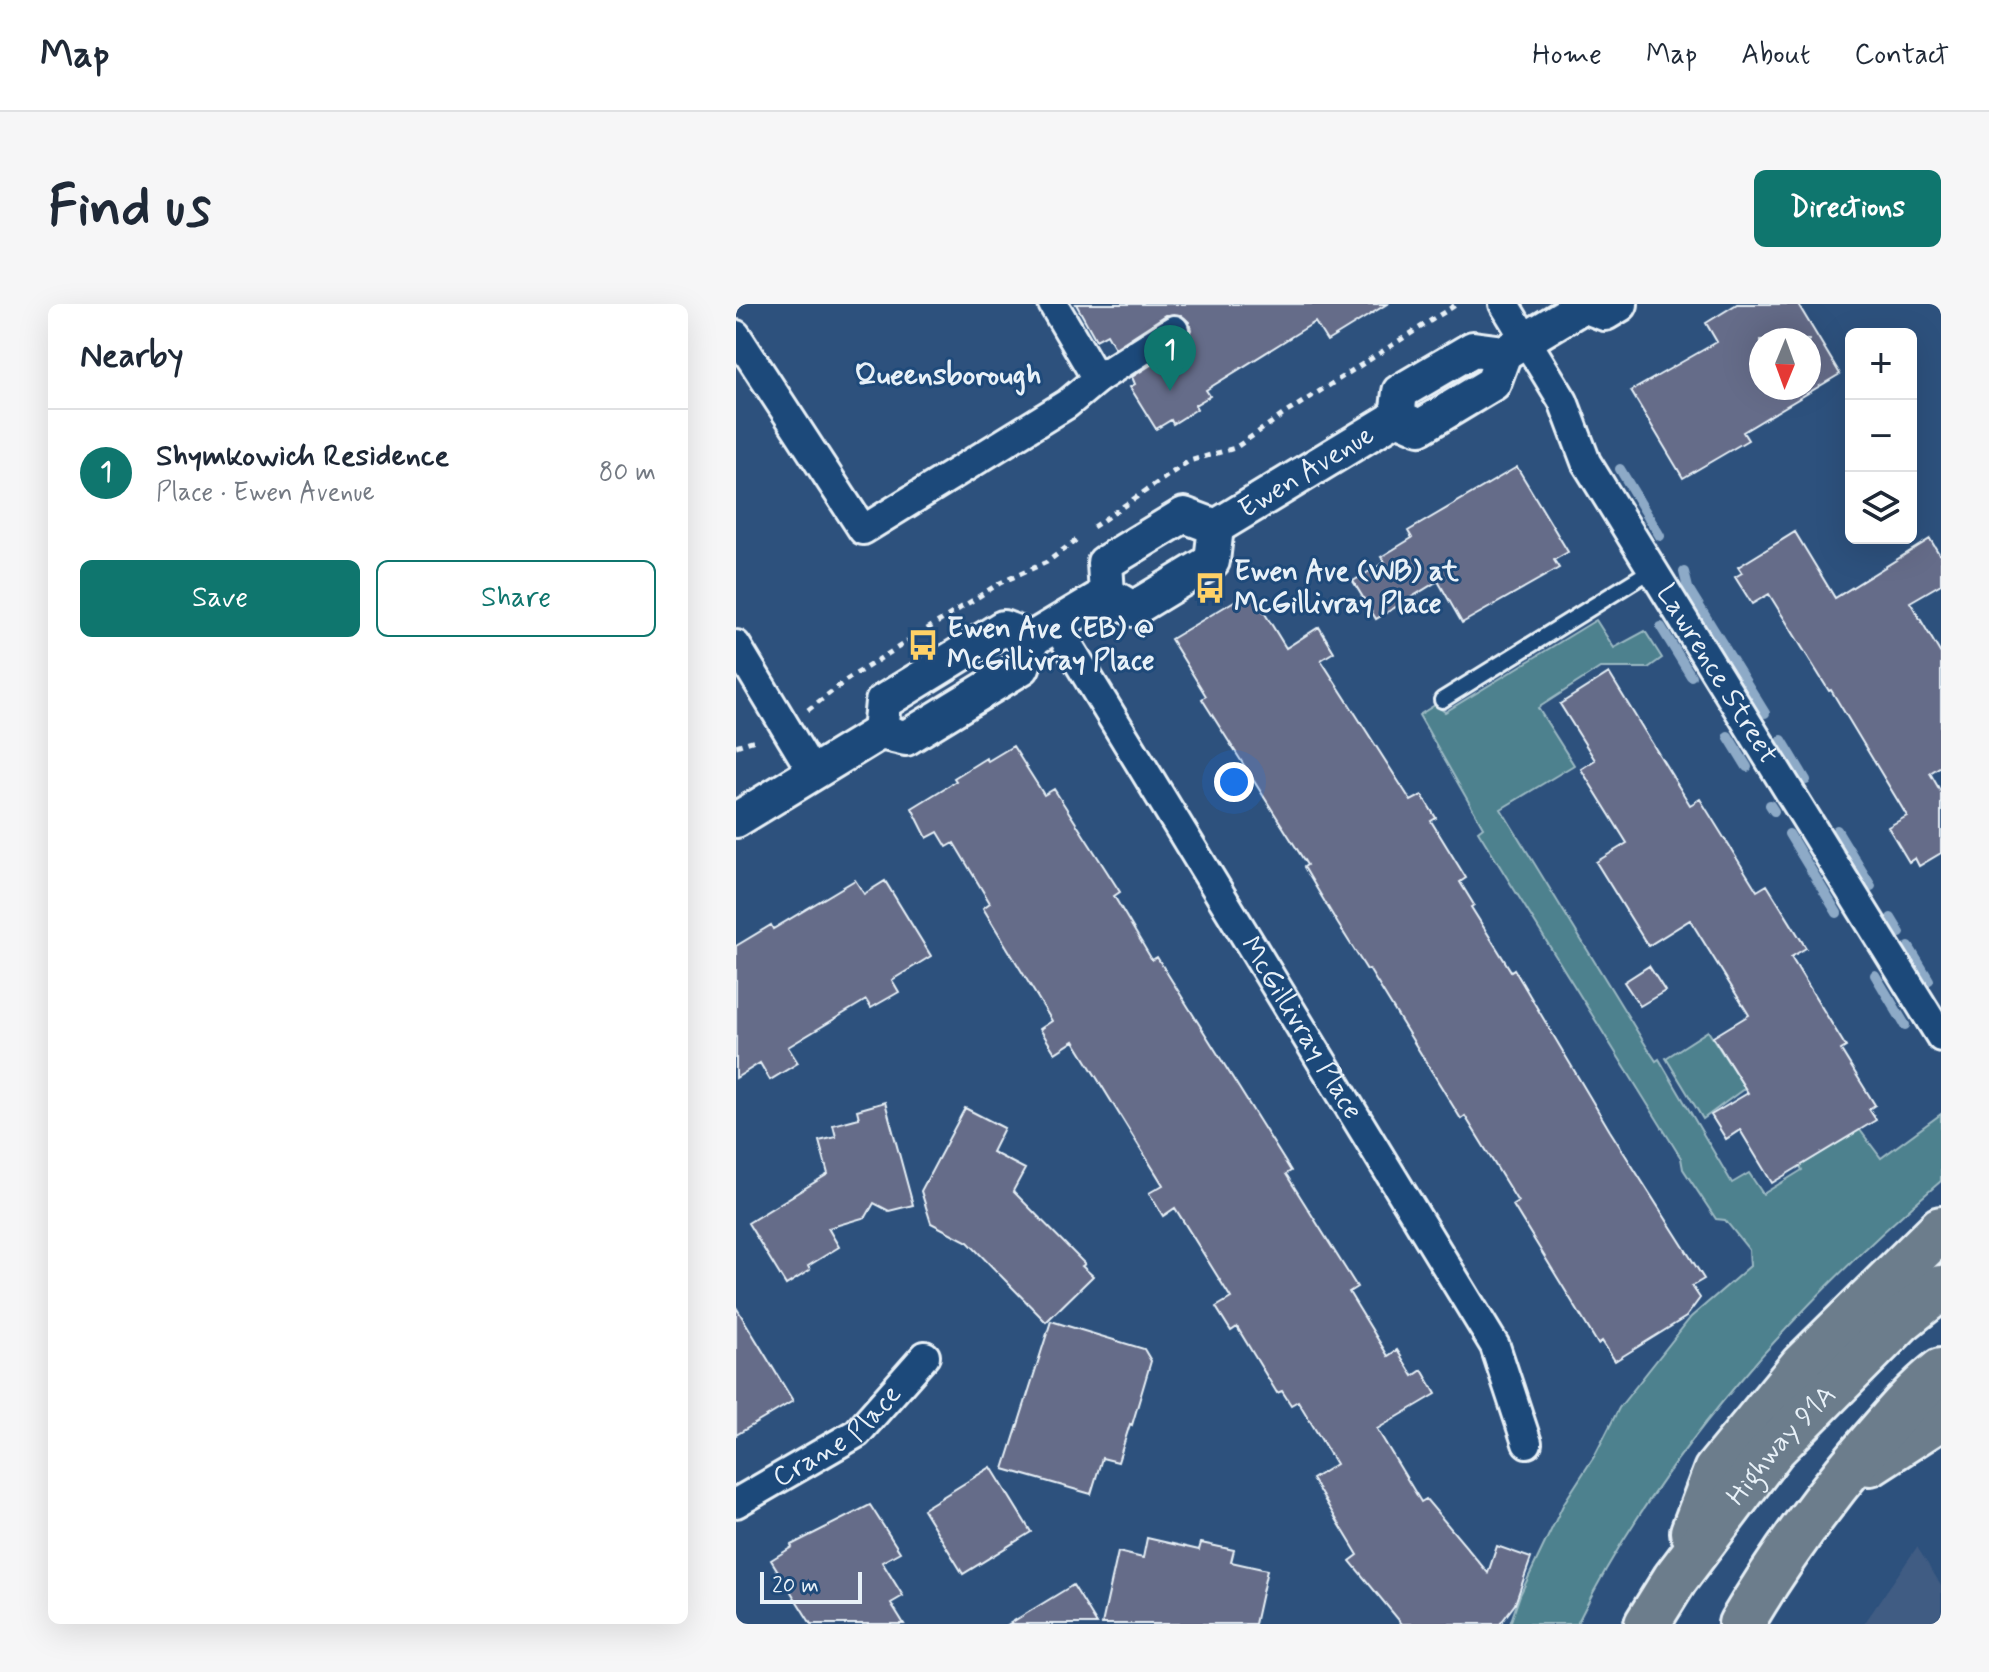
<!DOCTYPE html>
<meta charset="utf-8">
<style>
body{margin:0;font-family:Mynerve,sans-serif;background:#f6f6f7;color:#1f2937}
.controls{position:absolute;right:24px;top:24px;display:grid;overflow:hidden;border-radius:12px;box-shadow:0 8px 32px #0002}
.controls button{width:72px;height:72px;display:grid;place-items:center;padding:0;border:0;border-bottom:2px solid #e0e1e3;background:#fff;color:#1f2937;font:40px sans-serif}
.compass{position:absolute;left:1013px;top:24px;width:72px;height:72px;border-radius:50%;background:#fff;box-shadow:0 8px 32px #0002;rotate:181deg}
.scale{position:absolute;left:24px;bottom:20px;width:102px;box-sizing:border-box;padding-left:8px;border:4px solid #e8f1f8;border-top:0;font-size:22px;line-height:28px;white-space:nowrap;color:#e8f1f8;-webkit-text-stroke:6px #1f4a7a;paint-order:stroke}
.you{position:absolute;left:498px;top:478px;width:28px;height:28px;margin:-20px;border:6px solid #fff;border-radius:50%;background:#1a73e8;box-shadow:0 0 0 12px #1a73e833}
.badge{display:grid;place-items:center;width:52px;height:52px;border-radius:50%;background:#0f766e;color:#fff;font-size:26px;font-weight:700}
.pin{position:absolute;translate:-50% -66px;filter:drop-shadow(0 2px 4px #0008)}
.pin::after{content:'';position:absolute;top:42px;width:28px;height:24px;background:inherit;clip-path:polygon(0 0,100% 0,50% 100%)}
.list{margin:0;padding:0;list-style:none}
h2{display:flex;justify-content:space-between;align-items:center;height:104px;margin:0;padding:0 32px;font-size:34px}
h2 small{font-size:26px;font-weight:400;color:#747a83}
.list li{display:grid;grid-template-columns:52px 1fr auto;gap:24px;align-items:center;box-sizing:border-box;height:128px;padding:0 32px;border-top:2px solid #e0e1e3}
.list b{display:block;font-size:30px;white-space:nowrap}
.list p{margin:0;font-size:26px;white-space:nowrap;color:#747a83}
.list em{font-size:26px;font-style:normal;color:#747a83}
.actions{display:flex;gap:16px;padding:24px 32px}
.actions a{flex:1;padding:18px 0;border:2px solid #0f766e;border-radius:12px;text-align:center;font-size:28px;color:#0f766e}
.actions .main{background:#0f766e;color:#fff}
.icon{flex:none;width:44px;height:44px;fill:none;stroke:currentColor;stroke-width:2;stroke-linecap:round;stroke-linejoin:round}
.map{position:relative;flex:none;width:1205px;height:1320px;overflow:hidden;border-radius:12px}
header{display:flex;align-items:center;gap:48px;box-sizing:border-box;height:112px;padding:0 40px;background:#fff;border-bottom:2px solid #e0e1e3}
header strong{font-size:38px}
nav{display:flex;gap:44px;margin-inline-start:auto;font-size:28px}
.intro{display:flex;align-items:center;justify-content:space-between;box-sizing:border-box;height:192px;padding:0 48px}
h1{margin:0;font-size:56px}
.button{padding:20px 36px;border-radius:12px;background:#0f766e;color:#fff;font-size:28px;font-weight:700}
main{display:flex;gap:48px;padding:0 48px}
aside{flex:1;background:#fff;border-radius:12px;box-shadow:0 8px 32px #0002}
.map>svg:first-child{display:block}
.built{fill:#415c83}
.green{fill:#4e818e;stroke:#9bb9c3;stroke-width:2}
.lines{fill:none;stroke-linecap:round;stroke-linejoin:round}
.stream{stroke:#8daac7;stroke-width:10}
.building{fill:#656c89;stroke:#e8f1f8;stroke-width:2;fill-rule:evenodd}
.service-casing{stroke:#e8f1f8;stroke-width:20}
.minor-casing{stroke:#e8f1f8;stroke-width:34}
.tertiary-casing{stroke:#e8f1f8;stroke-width:40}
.motorway-casing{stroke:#e8f1f8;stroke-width:50}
.path{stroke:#e8f1f8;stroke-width:5;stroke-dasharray:6 6;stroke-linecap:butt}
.service{stroke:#1f4a7a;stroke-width:14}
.minor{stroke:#1f4a7a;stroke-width:28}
.tertiary{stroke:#1f4a7a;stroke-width:34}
.motorway{stroke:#6c7d8c;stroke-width:44}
.labels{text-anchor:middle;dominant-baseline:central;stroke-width:6;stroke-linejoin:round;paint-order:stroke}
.street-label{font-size:28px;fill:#e8f1f8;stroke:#1f4a7a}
.poi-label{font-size:28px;font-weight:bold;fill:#e8f1f8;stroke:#1f4a7a;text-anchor:start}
.neighbourhood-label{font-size:30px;font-weight:bold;fill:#e8f1f8;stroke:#1f4a7a}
</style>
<header>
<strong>Map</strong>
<nav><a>Home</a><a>Map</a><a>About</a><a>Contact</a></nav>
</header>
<div class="intro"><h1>Find us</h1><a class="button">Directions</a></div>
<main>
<aside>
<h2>Nearby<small></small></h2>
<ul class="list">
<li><span class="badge">1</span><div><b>Shymkowich Residence</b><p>Place · Ewen Avenue</p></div><em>80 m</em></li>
</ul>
<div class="actions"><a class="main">Save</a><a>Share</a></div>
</aside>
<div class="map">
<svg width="1205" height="1320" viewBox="0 0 1205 1320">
<rect width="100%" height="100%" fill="#2d517d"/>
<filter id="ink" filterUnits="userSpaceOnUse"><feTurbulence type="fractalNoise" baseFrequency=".0125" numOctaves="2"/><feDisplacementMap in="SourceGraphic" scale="16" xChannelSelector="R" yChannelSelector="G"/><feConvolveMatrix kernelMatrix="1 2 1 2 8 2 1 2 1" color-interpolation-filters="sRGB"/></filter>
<g filter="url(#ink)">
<!-- built -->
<path class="built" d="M 1181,1243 L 1205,1281 L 1205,1320 L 1128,1320 Z"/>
<!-- green -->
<path class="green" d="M 860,316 L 878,344 L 909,327 L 926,354 L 912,364 L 864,364 L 802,404 L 838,461 L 765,505 L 912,745 L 920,757 L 923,755 L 996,879 L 1013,869 L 1027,890 L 1066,866 L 1064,862 L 1124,826 L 1145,854 L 1205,810 L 1205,877 C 1063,998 924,1151 841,1320 L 774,1320 L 784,1291 L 828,1199 L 859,1151 L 883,1104 L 955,1013 L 1014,962 L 1013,946 L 989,916 L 980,915 L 947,865 L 945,854 L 742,527 L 747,523 L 683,411 L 699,401 L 709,408 Z
M 972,727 L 1009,784 L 967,815 L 930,754 Z"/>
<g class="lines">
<!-- stream -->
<path class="stream" d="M 884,165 L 924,232
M 948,268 L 952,284 L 1029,409
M 925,323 L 955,372
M 992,432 L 1011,463
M 1046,436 L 1070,476
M 1034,501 L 1038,507
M 1101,526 L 1135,582
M 1053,530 L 1101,609
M 1155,614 L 1164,629
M 1173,643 L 1193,676
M 1139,671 L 1169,721"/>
</g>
<!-- building -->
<path class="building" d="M 340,0 L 651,0 L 591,37 L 579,18 L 470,86 L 474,92 L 459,101 L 461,105 L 437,120 L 435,116 L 420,125 L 394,83 L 399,80 L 396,73 L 448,40 L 455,26 L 453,18 L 445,11 L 430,11 L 379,44 L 371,30 L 360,36 Z
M 1001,0 L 1062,0 L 1104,70 L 1007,128 L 1012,136 L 947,174 L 895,87 L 981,38 L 970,19 ZM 1025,36 L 1073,36 L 1073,84 L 1025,84 Z
M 781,163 L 832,248 L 818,256 L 823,264 L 726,319 L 702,277 L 640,315 L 617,277 L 649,258 L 645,253 L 676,234 L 672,227 Z
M 1059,228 L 1099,294 L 1194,235 L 1205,253 L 1205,280 L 1174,298 L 1205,350 L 1205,462 L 1194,469 L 1205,488 L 1205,549 L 1183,562 L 1179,554 L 1173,558 L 1152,523 L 1171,512 L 1095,386 L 1093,387 L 1033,290 L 1016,300 L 999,273 L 1006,269 L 1002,263 Z
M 515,287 L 550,344 L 583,323 L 598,348 L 585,356 L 675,497 L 686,491 L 700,514 L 695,517 L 730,574 L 724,578 L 738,601 L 735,603 L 775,667 L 778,665 L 874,827 L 968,975 L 956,982 L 964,994 L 950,1013 L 879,1057 L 866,1037 L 862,1040 L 777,901 L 782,898 L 729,812 L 725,815 L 633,665 L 631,666 L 602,620 L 568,563 L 571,561 L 466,395 L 470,392 L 435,335 Z
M 873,369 L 954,501 L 964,495 L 1021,587 L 1031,581 L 1070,644 L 1055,653 L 1110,743 L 1105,746 L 1139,801 L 1133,805 L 1140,816 L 1036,879 L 1004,826 L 990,835 L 975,811 L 1012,789 L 977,733 L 1013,711 L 954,616 L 912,642 L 860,558 L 891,539 L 845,465 L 859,456 L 824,400 Z
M 277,442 L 308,491 L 318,485 L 384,588 L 378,592 L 416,656 L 421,653 L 555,867 L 550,870 L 621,983 L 613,988 L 652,1052 L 661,1046 L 677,1072 L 686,1066 L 700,1090 L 641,1125 L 685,1198 L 690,1195 L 752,1269 L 761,1242 L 795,1254 L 779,1300 L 764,1320 L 666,1320 L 614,1257 L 622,1251 L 576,1175 L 600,1160 L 562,1097 L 555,1101 L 546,1087 L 541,1089 L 501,1023 L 495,1027 L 480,1003 L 495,994 L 439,904 L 427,912 L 413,889 L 427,881 L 338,737 L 319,749 L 304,725 L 316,717 L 247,604 L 254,599 L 218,539 L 211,543 L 202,528 L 191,534 L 176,504 L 220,477 L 218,474 L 250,454 L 252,457 Z
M 119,576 L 128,590 L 149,577 L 195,652 L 156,676 L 163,688 L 135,704 L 130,696 L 52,743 L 62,759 L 34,776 L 24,759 L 0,774 L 0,642 L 35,621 L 37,625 Z
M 913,662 L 929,687 L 904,702 L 888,678 Z
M 149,798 L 177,901 L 153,907 L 138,899 L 130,913 L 92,924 L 103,943 L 72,962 L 74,966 L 50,981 L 12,919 L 92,870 L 83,837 L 100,833 L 97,821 L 123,814 L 121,806 Z
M 229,804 L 268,824 L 256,848 L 289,865 L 277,887 L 349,960 L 346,962 L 357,972 L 310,1018 L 232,938 L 195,919 L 185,887 Z
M 0,1003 L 57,1097 L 0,1131 Z
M 315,1017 L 408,1045 L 415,1057 L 396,1121 L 394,1120 L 382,1158 L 366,1154 L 355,1190 L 268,1165 Z
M 255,1163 L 295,1228 L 227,1270 L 187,1205 Z
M 134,1201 L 164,1248 L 146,1258 L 167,1292 L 155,1299 L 168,1320 L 75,1320 L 35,1256 L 56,1243 L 55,1241 Z
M 411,1234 L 463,1246 L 465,1239 L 498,1246 L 495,1258 L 531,1266 L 519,1320 L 366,1320 L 382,1248 L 407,1254 Z
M 337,1281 L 361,1320 L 273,1320 Z"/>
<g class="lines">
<defs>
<path id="service" d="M 706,396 L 917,265"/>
<g id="minor">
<path id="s1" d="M 768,0 L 827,97 L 850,158 L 1205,733"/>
<path d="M 0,31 L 127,226 L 331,100 L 361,75 L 317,0"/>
<path d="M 361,75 L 438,26"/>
<path id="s2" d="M 320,321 L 759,1042 L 791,1139"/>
<path d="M 0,341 L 77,469"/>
<path id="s3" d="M 0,1199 L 121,1129 L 189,1052"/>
</g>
<g id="tertiary">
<path d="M 661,113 L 664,88 L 737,45 L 768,49 L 848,1 L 869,9 L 884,0"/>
<path d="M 661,113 L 684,123 L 757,79 L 768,49"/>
<path id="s4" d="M 480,223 L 661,113"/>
<path d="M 371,290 L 369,259 L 448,211 L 480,223"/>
<path d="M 371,290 L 397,305 L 476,257 L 480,223"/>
<path d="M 144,428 L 147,398 L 267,324 L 296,335"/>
<path d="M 0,516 L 144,428 L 170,434 L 286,363 L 296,335 L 371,290"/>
</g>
<g id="motorway">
<path d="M 1134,1159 L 1205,1113"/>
<path d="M 957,1228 L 980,1167 L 1066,1062 L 1205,925"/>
<path id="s5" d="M 911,1320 L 939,1275 L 1037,1145 L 1165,1016 L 1205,984"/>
<path d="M 1005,1320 C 1041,1259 1083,1200 1129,1146 C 1154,1117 1175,1091 1205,1067"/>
</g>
</defs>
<!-- service casing -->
<use href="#service" class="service-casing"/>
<!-- minor casing -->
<use href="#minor" class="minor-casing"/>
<!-- tertiary casing -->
<use href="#tertiary" class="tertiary-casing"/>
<!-- motorway casing -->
<use href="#motorway" class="motorway-casing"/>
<!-- path -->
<path class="path" d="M 357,223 L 453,157 L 499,144 L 551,108 L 721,0
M 72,406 L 112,375 L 264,279 L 311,258 L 343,234
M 0,442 L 22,435"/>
<!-- service -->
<use href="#service" class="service"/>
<!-- minor -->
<use href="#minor" class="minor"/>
<!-- tertiary -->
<use href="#tertiary" class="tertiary"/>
<!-- motorway -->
<use href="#motorway" class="motorway"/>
</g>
</g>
<!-- icons -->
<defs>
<symbol id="bus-bare" viewBox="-9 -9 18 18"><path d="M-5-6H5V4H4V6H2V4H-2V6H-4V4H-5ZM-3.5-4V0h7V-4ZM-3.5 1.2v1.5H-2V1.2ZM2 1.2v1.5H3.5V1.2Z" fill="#ffd166" stroke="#1f4a7a" stroke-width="2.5" paint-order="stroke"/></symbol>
</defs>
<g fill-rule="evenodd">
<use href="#bus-bare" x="452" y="262" width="44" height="44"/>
<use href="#bus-bare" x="165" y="319" width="44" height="44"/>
</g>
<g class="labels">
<!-- street labels -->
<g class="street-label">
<text stroke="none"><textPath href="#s4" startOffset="106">Ewen Avenue</textPath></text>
<text stroke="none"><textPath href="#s1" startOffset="428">Lawrence Street</textPath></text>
<text stroke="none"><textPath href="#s2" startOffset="472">McGillivray Place</textPath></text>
<text stroke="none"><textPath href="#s3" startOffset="122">Crane Place</textPath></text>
<text stroke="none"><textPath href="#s5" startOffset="224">Highway 91A</textPath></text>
</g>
<!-- poi labels -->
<g class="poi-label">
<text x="498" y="268">Ewen Ave (WB) at<tspan x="498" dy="32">McGillivray Place</tspan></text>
<text x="211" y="325">Ewen Ave (EB) @<tspan x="211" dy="32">McGillivray Place</tspan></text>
</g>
<!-- neighbourhood labels -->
<g class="neighbourhood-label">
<text x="212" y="71">Queensborough</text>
</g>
</g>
</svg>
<div class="controls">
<button>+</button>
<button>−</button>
<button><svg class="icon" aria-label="layers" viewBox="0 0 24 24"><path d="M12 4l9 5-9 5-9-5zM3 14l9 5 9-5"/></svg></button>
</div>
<svg class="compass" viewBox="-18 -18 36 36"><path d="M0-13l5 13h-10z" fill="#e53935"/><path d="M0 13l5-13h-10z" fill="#747a83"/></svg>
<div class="scale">20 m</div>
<div class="you"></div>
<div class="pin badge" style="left:434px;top:87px">1</div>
</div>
</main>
